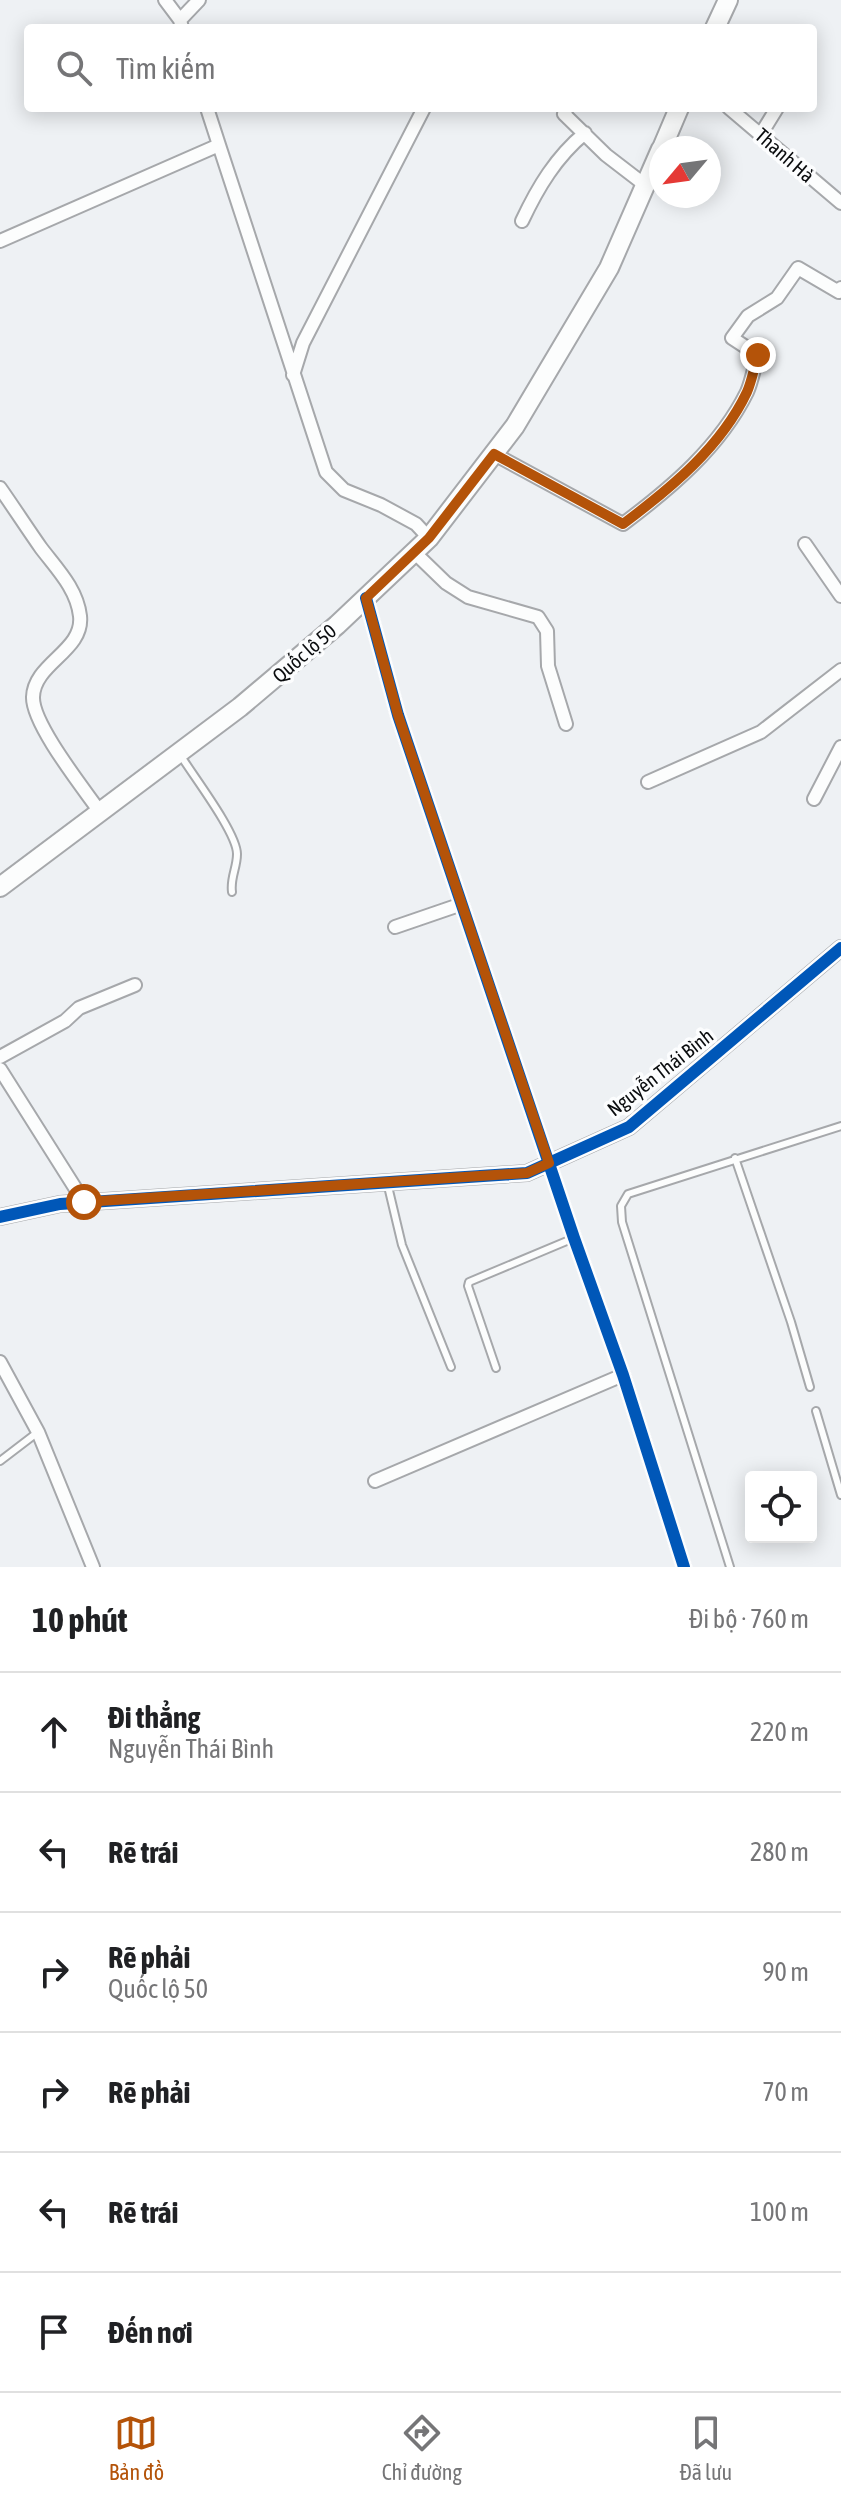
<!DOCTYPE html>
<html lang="vi">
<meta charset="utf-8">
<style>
body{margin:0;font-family:"Asap Condensed",sans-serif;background:#f2f2f2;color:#202124}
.controls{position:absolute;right:24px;bottom:24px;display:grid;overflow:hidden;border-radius:8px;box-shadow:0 4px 20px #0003}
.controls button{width:72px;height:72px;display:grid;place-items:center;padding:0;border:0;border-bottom:2px solid #e0e0e0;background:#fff;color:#202124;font:40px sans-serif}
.compass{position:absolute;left:649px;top:136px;width:72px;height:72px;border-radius:50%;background:#fff;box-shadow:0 4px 20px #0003;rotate:241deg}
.stop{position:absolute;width:24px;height:24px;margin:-18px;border:6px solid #b45309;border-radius:50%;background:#fff}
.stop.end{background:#b45309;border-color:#fff;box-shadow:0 2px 8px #0008}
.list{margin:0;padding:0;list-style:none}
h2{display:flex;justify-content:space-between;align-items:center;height:104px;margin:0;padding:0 32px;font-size:34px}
h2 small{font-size:26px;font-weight:400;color:#757577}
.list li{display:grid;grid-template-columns:52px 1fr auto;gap:24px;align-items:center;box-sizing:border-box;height:120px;padding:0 32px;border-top:2px solid #e0e0e0}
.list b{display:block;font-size:30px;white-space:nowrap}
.list p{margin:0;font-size:26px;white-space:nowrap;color:#757577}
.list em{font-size:26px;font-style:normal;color:#757577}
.icon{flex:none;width:44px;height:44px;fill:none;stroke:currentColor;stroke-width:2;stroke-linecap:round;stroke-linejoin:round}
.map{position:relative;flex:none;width:841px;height:1567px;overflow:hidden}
.search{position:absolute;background:#fff;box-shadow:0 4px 20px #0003;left:24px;right:24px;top:24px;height:88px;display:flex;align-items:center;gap:20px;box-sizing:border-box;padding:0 28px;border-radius:8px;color:#757577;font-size:30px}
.sheet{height:824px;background:#fff}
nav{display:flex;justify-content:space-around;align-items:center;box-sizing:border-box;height:112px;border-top:2px solid #e0e0e0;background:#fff;font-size:22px;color:#757577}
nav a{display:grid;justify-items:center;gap:4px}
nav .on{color:#b45309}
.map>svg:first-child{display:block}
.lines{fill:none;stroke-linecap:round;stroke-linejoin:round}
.service-casing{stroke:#a6a8ab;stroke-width:10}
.minor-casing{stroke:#a6a8ab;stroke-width:16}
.tertiary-casing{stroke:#a6a8ab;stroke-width:18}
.primary-casing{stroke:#a6a8ab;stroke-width:22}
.service{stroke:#fcfdfd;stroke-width:6}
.minor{stroke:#fcfdfd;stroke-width:12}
.tertiary{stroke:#fcfdfd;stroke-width:14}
.primary{stroke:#fcfdfd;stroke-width:18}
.cycleway-casing{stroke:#fcfdfe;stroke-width:17}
.cycleway{stroke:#0057b8;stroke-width:12}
.route{stroke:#b45309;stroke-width:10}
.labels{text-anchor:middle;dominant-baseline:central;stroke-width:7;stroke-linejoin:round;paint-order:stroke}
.street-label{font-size:20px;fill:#0a0c0e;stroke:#fcfdfe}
</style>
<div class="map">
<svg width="841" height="1567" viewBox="0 0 841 1567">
<rect width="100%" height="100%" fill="#eef1f4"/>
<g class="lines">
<defs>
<path id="service" d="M 181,756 C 194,777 237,833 237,854 C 237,868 230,878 232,892
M 735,1158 L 791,1322 L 810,1387
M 387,1182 L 402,1245 L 451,1367
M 496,1368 L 468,1286 L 469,1282 L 574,1238
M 816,1411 L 841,1495
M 0,1461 L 38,1432
M 730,1567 L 622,1222 L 621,1206 L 628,1194 L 841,1126"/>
<path id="minor" d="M 165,0 L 180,20 L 182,28
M 180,20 L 199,0
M 567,108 L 564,114 L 606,155 L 645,185
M 729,108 L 841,203
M 761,134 L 777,108
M 219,145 L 326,472 L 344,490 L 381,505 L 416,524 L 429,538
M 522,221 C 538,187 556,157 585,133
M 0,241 L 219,145 L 207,108
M 293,375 L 303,343 L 424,108
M 494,454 L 623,524 C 671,488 720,447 747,392 C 752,381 754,367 758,355 L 732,338 L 748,316 L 777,298 L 798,268 L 839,292 L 841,288
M 0,488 C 14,508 27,528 41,548 C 57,569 77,589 80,616 C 84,651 34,663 33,697 C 32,724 84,789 100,812
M 805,544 L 841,596
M 414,552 L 446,583 L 468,597 L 538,617 L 547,631 L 548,666 L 566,724
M 366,598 L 398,715 L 574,1238 L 623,1375 L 684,1567
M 648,782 L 761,732 L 841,670
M 814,799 L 841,747
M 395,927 L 462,904
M 0,1057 L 65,1021 L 79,1008 L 135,985
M 0,1069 L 84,1202
M 0,1362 L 38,1432 L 93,1567
M 375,1481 L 623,1375"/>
<path id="tertiary" d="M 0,1217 L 60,1204 L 527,1173 L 629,1127 L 841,948"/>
<path id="primary" d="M 715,28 L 728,0
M 662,148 L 679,108
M 0,887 L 240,707 L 337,625 L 429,538 L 515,426 L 609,268 L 661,149"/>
</defs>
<!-- service casing -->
<use href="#service" class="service-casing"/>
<!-- minor casing -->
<use href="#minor" class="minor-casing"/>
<!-- tertiary casing -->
<use href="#tertiary" class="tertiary-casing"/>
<!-- primary casing -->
<use href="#primary" class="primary-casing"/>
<!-- service -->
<use href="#service" class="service"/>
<!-- minor -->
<use href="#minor" class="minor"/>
<!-- tertiary -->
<use href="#tertiary" class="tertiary"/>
<!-- primary -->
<use href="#primary" class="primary"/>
<defs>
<path id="cycleway" d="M 366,598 L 398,715 L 574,1238 L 623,1375 L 684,1567
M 0,1217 L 60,1204 L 527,1173 L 629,1127 L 841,948"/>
</defs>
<!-- cycleway casing -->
<use href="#cycleway" class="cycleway-casing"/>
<!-- cycleway -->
<use href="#cycleway" class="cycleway"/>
</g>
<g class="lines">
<!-- route -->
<path class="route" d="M 84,1202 L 527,1173 L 549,1163 L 398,715 L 366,598 L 429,538 L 494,454 L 623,524 C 671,488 721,447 747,392 C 752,381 754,367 758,355"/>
</g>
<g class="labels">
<!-- street labels -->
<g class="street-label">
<text transform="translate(785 155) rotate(41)">Thanh Hà</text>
<text transform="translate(304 653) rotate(-41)">Quốc lộ 50</text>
<text transform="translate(660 1072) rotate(-38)">Nguyễn Thái Bình</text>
</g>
</g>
</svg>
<div class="controls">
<button><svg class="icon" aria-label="locate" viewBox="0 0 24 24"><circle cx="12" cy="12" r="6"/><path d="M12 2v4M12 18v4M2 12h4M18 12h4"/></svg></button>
</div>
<svg class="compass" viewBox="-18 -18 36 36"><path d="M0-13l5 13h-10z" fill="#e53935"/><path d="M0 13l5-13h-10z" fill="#757577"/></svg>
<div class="stop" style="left:84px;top:1202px"></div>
<div class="stop end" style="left:758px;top:355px"></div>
<div class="search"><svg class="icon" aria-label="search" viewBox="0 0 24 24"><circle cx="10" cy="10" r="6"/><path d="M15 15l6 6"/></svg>Tìm kiếm</div>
</div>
<section class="sheet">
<h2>10 phút<small>Đi bộ · 760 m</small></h2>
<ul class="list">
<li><svg class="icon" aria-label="ahead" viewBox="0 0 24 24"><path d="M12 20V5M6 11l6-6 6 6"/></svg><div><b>Đi thẳng</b><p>Nguyễn Thái Bình</p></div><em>220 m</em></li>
<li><svg class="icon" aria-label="left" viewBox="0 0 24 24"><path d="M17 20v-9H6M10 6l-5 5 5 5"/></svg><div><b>Rẽ trái</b></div><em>280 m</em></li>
<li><svg class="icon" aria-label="right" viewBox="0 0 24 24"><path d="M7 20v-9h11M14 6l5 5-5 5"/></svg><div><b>Rẽ phải</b><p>Quốc lộ 50</p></div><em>90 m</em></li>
<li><svg class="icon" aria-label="right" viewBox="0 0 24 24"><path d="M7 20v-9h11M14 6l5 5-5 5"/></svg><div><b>Rẽ phải</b></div><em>70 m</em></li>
<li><svg class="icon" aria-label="left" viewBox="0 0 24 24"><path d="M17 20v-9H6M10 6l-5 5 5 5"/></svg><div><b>Rẽ trái</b></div><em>100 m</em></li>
<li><svg class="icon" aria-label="arrive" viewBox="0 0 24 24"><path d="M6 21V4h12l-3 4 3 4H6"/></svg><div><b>Đến nơi</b></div></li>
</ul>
</section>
<nav>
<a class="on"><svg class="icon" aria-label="map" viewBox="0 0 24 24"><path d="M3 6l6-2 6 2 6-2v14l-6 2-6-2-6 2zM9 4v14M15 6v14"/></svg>Bản đồ</a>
<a><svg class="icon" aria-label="directions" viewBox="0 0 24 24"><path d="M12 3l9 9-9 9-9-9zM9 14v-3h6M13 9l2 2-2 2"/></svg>Chỉ đường</a>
<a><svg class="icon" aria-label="saved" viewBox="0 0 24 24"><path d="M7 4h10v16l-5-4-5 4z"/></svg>Đã lưu</a>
</nav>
